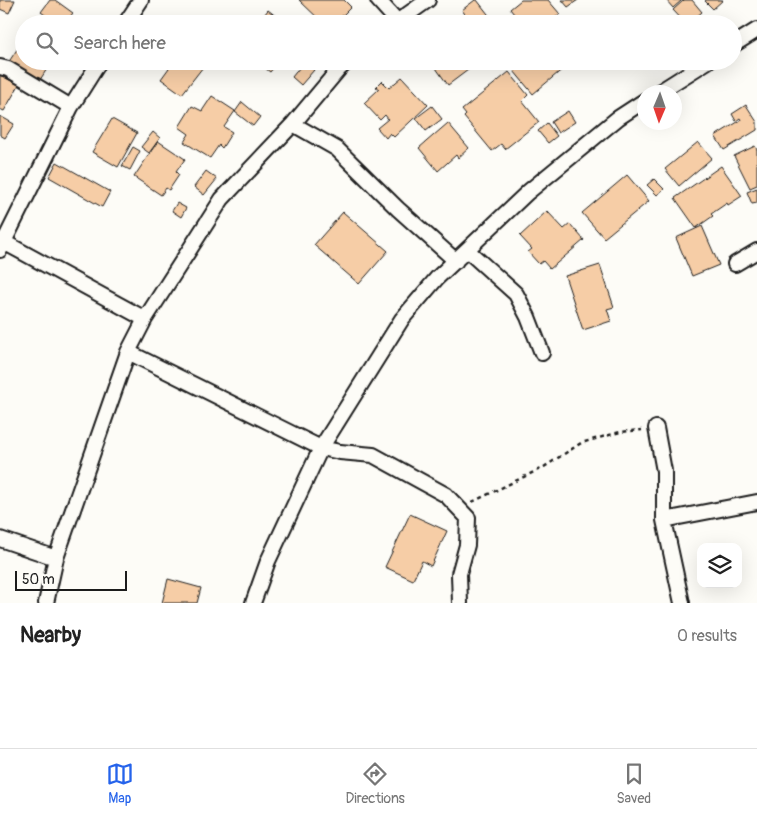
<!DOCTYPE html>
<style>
body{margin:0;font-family:Pangolin,sans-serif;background:#f2f2f2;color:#222}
.controls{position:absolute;right:15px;bottom:15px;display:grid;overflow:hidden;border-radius:10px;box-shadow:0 5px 20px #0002}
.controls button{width:45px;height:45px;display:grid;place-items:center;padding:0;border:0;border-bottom:1px solid #e0e0e0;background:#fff;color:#222;font:25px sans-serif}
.compass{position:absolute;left:637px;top:85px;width:45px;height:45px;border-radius:50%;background:#fff;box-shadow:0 5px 20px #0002;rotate:182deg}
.scale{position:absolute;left:15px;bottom:12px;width:112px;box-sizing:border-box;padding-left:5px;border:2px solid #1c1c1c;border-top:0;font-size:14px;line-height:18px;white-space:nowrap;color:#1c1c1c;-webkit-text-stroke:4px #fdfcf7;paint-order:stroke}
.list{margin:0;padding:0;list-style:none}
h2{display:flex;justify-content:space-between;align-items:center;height:65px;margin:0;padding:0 20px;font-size:21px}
h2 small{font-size:16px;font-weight:400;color:#767676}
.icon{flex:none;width:28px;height:28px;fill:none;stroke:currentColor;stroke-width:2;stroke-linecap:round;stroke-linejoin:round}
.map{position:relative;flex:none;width:757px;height:603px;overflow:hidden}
.search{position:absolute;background:#fff;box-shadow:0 5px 20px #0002;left:15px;right:15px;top:15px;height:55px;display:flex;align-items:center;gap:12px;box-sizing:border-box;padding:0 18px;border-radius:28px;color:#767676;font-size:19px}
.sheet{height:145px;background:#fff}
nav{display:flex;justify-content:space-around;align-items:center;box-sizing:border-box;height:70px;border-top:1px solid #e0e0e0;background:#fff;font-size:14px;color:#767676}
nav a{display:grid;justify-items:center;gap:2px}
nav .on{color:#2563eb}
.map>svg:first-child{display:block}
.building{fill:#f6cda6;stroke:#1c1c1c}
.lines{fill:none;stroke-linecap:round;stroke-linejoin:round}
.minor-casing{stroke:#1c1c1c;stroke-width:18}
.path{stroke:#1c1c1c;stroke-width:2.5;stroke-dasharray:4 4;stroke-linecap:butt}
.minor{stroke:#fdfcf7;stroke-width:14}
</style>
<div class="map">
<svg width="757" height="603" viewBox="0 0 757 603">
<rect width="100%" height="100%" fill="#fdfcf7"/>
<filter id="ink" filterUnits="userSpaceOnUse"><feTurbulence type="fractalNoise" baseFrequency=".02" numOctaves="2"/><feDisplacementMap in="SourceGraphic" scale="10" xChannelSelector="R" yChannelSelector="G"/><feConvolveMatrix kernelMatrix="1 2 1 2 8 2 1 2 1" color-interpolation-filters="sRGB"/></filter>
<g filter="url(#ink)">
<!-- building -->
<path class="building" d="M 0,0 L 15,0 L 9,13 L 0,9 Z
M 50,0 L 55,0 L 73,13 L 69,18 L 74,22 L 73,24 L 57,24 L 41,12 Z
M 299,0 L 344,0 L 351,7 L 334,24 L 324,24 Z
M 475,0 L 477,0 L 495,23 L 472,24 L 462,10 Z
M 521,0 L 548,0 L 560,14 L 547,24 L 522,24 L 510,9 Z
M 562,0 L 578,0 L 568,7 Z
M 666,0 L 682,0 L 673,8 Z
M 684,0 L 692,0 L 702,12 L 688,24 L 686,24 L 673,10 Z
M 706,0 L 723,0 L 713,9 L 705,1 Z
M 268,10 L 286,24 L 257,24 Z
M 24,39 L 24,61 L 52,61 L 38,83 L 8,63 Z
M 174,61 L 195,61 L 203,67 L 182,94 L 161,79 Z
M 256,61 L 279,61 L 270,72 Z
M 431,61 L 480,61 L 448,85 Z
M 526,61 L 571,61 L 571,62 L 533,94 L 514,71 Z
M 304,62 L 314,70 L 301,85 L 292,77 Z
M 509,72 L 528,95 L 522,101 L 539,122 L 505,149 L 501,144 L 492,151 L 464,117 L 466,115 L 462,110 Z
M 0,75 L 19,85 L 4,111 L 0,109 Z
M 402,77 L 428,105 L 394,137 L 390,133 L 386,138 L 377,128 L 388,119 L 385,115 L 380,120 L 364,103 L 379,89 L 376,87 L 382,81 L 389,88 Z
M 212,96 L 235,111 L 224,127 L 232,132 L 222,148 L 219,145 L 210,158 L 184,142 L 189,134 L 179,127 L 192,106 L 202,111 Z
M 242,102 L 260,117 L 253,126 L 235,112 Z
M 746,105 L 757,122 L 757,130 L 724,150 L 715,136 L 741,120 L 740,118 L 736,121 L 732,114 Z
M 432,106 L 442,119 L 426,131 L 416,118 Z
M 568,111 L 575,122 L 558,133 L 551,122 Z
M 0,116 L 14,124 L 5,138 L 0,135 Z
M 112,119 L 137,133 L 118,167 L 92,152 Z
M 448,123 L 469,148 L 458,158 L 456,155 L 438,171 L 419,148 Z
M 547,123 L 557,136 L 548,143 L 538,131 Z
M 153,132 L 160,138 L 149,153 L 141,147 Z
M 158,141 L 185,159 L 176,172 L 179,175 L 169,190 L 166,188 L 161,195 L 134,177 Z
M 698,142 L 712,158 L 679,186 L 665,169 Z
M 755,146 L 757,150 L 757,185 L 750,188 L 734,156 Z
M 133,147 L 140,151 L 130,170 L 122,166 Z
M 57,162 L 110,192 L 102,207 L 49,177 Z
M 721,166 L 742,196 L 728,205 L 727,203 L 711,214 L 713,216 L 696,228 L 675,198 Z
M 206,171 L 217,179 L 204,195 L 194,187 Z
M 627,175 L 649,201 L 604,238 L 582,213 Z
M 654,179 L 664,189 L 657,195 L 647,185 Z
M 757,188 L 757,203 L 752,204 L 747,192 Z
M 177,203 L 186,208 L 181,217 L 172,211 Z
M 547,211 L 564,229 L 570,224 L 584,240 L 550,269 L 543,261 L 539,264 L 528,252 L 532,249 L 520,236 Z
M 343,212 L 388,251 L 359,284 L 314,245 Z
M 702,226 L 719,265 L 692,276 L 676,238 Z
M 600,265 L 614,307 L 607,309 L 611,321 L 583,330 L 565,276 Z
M 410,514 L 447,531 L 431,566 L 422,561 L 413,580 L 385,567 Z
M 168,579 L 201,588 L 197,603 L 162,603 Z"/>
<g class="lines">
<defs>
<path id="minor" d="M 378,0 L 397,21
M 125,24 L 141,0
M 394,24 L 428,0
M 733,45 L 757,30
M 0,67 L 8,69 L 71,107
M 659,92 L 708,61
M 293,124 L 337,149 L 398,209 L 456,261
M 0,240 L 145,319
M 0,250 L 71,107 L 100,61
M 467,250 L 516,294 L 528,317 L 542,353
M 735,264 L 757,251
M 128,352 L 321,448 L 340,452 L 373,455 L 446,495 L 468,518 L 467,545 L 459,574 L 460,603
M 656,428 L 664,471 L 664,520 L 682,603
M 664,520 L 757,502
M 0,539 L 56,558
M 46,603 L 56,558 L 128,352 L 145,319 L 222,199 L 293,124 L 339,69 L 348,61
M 253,603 L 268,561 L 321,448 L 402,319 L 437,278 L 528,192 L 618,118 L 644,101"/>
</defs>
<!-- minor casing -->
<use href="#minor" class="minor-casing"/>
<!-- path -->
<path class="path" d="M 472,502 L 544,467 L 581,443 L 620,432 L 642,430"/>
<!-- minor -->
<use href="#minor" class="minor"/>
</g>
</g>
</svg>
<div class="controls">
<button><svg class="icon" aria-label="layers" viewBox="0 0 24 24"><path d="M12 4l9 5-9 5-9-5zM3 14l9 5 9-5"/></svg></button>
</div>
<svg class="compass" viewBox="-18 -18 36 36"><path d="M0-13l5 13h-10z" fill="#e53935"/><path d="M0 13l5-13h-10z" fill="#767676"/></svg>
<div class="scale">50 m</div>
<div class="search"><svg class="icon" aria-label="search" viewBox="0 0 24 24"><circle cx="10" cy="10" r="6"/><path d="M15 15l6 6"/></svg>Search here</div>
</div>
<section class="sheet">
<h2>Nearby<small>0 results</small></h2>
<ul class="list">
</ul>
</section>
<nav>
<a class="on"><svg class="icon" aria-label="map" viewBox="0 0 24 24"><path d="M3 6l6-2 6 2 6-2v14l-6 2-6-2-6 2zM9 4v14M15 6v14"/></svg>Map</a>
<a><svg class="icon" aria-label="directions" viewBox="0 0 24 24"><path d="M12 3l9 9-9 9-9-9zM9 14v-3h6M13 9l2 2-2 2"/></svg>Directions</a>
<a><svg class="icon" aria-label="saved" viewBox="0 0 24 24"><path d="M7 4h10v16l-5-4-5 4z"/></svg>Saved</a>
</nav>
